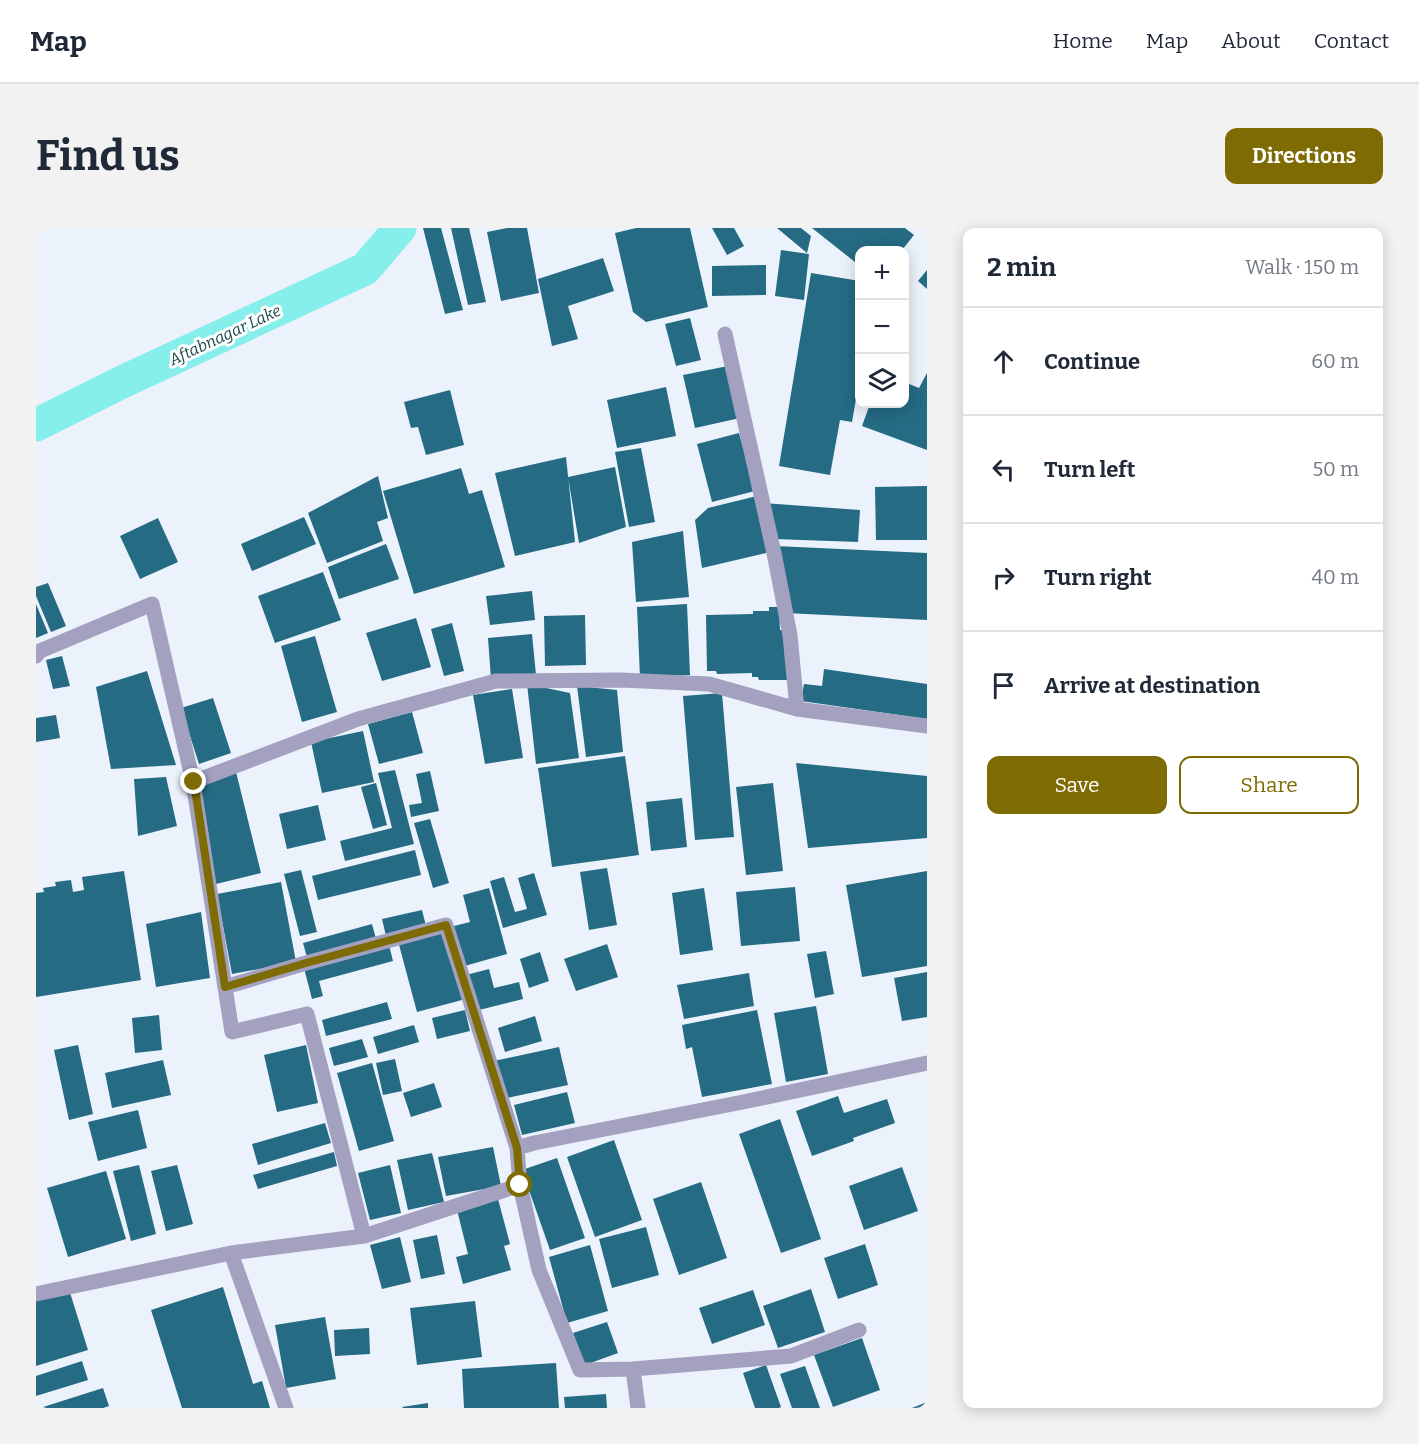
<!DOCTYPE html>
<meta charset="utf-8">
<style>
body{margin:0;font-family:Bitter,serif;background:#f2f2f3;color:#1f2937}
.controls{position:absolute;right:18px;top:18px;display:grid;overflow:hidden;border-radius:12px;box-shadow:0 3px 15px #0003}
.controls button{width:54px;height:54px;display:grid;place-items:center;padding:0;border:0;border-bottom:2px solid #e0e1e3;background:#fff;color:#1f2937;font:30px sans-serif}
.stop{position:absolute;width:18px;height:18px;margin:-14px;border:4px solid #7e6b04;border-radius:50%;background:#fff}
.stop.end{background:#7e6b04;border-color:#fff;box-shadow:0 2px 6px #0008}
.list{margin:0;padding:0;list-style:none}
h2{display:flex;justify-content:space-between;align-items:center;height:78px;margin:0;padding:0 24px;font-size:26px}
h2 small{font-size:20px;font-weight:400;color:#747a83}
.list li{display:grid;grid-template-columns:39px 1fr auto;gap:18px;align-items:center;box-sizing:border-box;height:108px;padding:0 24px;border-top:2px solid #e0e1e3}
.list b{display:block;font-size:22px;white-space:nowrap}
.list em{font-size:20px;font-style:normal;color:#747a83}
.actions{display:flex;gap:12px;padding:18px 24px}
.actions a{flex:1;padding:14px 0;border:2px solid #7e6b04;border-radius:12px;text-align:center;font-size:21px;color:#7e6b04}
.actions .main{background:#7e6b04;color:#fff}
.icon{flex:none;width:33px;height:33px;fill:none;stroke:currentColor;stroke-width:2;stroke-linecap:round;stroke-linejoin:round}
.map{position:relative;flex:none;width:891px;height:1180px;overflow:hidden;border-radius:12px}
header{display:flex;align-items:center;gap:36px;box-sizing:border-box;height:84px;padding:0 30px;background:#fff;border-bottom:2px solid #e0e1e3}
header strong{font-size:28px}
nav{display:flex;gap:33px;margin-inline-start:auto;font-size:21px}
.intro{display:flex;align-items:center;justify-content:space-between;box-sizing:border-box;height:144px;padding:0 36px}
h1{margin:0;font-size:42px}
.button{padding:15px 27px;border-radius:12px;background:#7e6b04;color:#fff;font-size:21px;font-weight:700}
main{display:flex;gap:36px;padding:0 36px}
aside{flex:1;background:#fff;border-radius:12px;box-shadow:0 3px 15px #0003}
.map>svg:first-child{display:block}
.lines{fill:none;stroke-linecap:round;stroke-linejoin:round}
.canal{stroke:#86eeeb;stroke-width:33}
.building{fill:#246b83}
.minor{stroke:#a3a1bf;stroke-width:15}
.route{stroke:#7e6b04;stroke-width:8}
.labels{text-anchor:middle;dominant-baseline:central;stroke-width:6;stroke-linejoin:round;paint-order:stroke}
.water-label{font-size:16px;font-style:italic;fill:#164745;stroke:#fff}
</style>
<header>
<strong>Map</strong>
<nav><a>Home</a><a>Map</a><a>About</a><a>Contact</a></nav>
</header>
<div class="intro"><h1>Find us</h1><a class="button">Directions</a></div>
<main>
<div class="map">
<svg width="891" height="1180" viewBox="0 0 891 1180">
<rect width="100%" height="100%" fill="#ebf2fb"/>
<g class="lines">
<!-- canal -->
<path class="canal" d="M 0,197 L 84,155 L 329,41 L 364,0"/>
</g>
<!-- building -->
<path class="building" d="M 387,0 L 405,0 L 427,82 L 409,86 Z
M 415,0 L 433,0 L 450,74 L 432,77 Z
M 471,0 L 491,0 L 503,65 L 465,73 L 451,4 Z
M 600,0 L 654,0 L 672,79 L 610,94 L 597,84 L 579,5 Z
M 676,0 L 698,0 L 708,18 L 691,27 Z
M 741,0 L 765,0 L 775,8 L 771,25 Z
M 776,0 L 869,0 L 878,7 L 866,22 L 824,22 L 824,38 Z
M 745,22 L 773,26 L 768,72 L 739,68 Z
M 567,30 L 578,63 L 532,78 L 542,111 L 516,118 L 502,51 Z
M 730,37 L 730,67 L 676,68 L 676,38 Z
M 891,42 L 891,61 L 882,53 Z
M 775,45 L 824,53 L 824,148 L 816,194 L 804,192 L 794,247 L 743,238 Z
M 654,90 L 665,132 L 640,138 L 629,96 Z
M 692,138 L 704,190 L 659,200 L 647,147 Z
M 891,145 L 891,222 L 826,198 L 834,176 L 868,176 L 868,154 L 883,160 Z
M 630,159 L 640,208 L 581,220 L 571,172 Z
M 414,162 L 428,217 L 390,227 L 382,199 L 375,200 L 368,174 Z
M 703,205 L 719,263 L 676,274 L 661,216 Z
M 605,220 L 619,294 L 593,299 L 579,224 Z
M 530,229 L 539,314 L 479,328 L 459,245 Z
M 579,239 L 590,299 L 543,315 L 532,249 Z
M 425,240 L 433,266 L 446,262 L 469,339 L 378,366 L 347,263 Z
M 342,248 L 352,290 L 341,294 L 347,313 L 291,335 L 272,285 Z
M 891,258 L 891,312 L 840,312 L 839,259 Z
M 721,268 L 734,324 L 666,340 L 659,292 L 672,280 Z
M 727,275 L 824,282 L 822,314 L 738,311 Z
M 268,289 L 280,316 L 216,343 L 205,316 Z
M 122,290 L 142,334 L 104,351 L 84,308 Z
M 647,303 L 653,369 L 600,374 L 596,314 Z
M 350,316 L 363,351 L 303,371 L 292,339 Z
M 739,318 L 891,325 L 891,392 L 750,385 Z
M 287,344 L 305,392 L 239,415 L 222,368 Z
M 12,355 L 30,398 L 15,404 L 0,368 L 0,359 Z
M 496,363 L 499,392 L 454,397 L 450,368 Z
M 0,376 L 12,405 L 0,410 Z
M 651,376 L 654,447 L 604,450 L 601,379 Z
M 733,379 L 743,379 L 744,402 L 748,402 L 749,433 L 752,433 L 752,452 L 723,452 L 722,449 L 716,449 L 716,445 L 681,446 L 680,443 L 671,443 L 670,387 L 717,386 L 717,383 L 733,383 Z
M 549,387 L 550,437 L 509,438 L 508,388 Z
M 380,390 L 395,439 L 346,453 L 330,405 Z
M 416,395 L 428,443 L 408,448 L 395,401 Z
M 496,406 L 500,447 L 455,451 L 452,410 Z
M 279,408 L 301,484 L 266,494 L 245,418 Z
M 26,428 L 34,458 L 17,461 L 10,432 Z
M 788,441 L 891,456 L 891,491 L 765,473 L 768,456 L 786,458 Z
M 111,443 L 140,537 L 75,541 L 60,459 Z
M 491,456 L 534,465 L 543,530 L 500,536 Z
M 541,458 L 581,462 L 587,524 L 550,529 Z
M 476,461 L 487,530 L 449,536 L 437,467 Z
M 686,465 L 698,609 L 659,612 L 647,468 Z
M 177,470 L 195,525 L 163,536 L 145,480 Z
M 376,484 L 387,525 L 343,536 L 332,496 Z
M 20,487 L 24,510 L 0,514 L 0,490 Z
M 327,503 L 338,554 L 286,565 L 275,514 Z
M 589,528 L 603,627 L 516,639 L 502,540 Z
M 760,535 L 891,548 L 891,610 L 772,620 Z
M 359,542 L 378,616 L 309,633 L 304,613 L 356,600 L 342,545 Z
M 394,543 L 403,583 L 375,589 L 373,577 L 386,575 L 380,546 Z
M 200,544 L 225,645 L 180,656 L 155,556 Z
M 130,549 L 141,598 L 102,608 L 98,551 Z
M 340,555 L 351,597 L 337,601 L 325,559 Z
M 737,555 L 747,643 L 710,647 L 700,559 Z
M 646,570 L 651,619 L 615,623 L 610,574 Z
M 282,577 L 290,612 L 251,621 L 243,586 Z
M 394,591 L 413,655 L 397,660 L 378,595 Z
M 379,622 L 385,647 L 282,672 L 276,648 Z
M 571,640 L 581,697 L 553,702 L 544,644 Z
M 265,642 L 281,704 L 264,708 L 248,646 Z
M 88,643 L 105,752 L 0,769 L 0,665 L 8,664 L 7,660 L 20,658 L 19,654 L 35,652 L 37,664 L 48,662 L 46,649 Z
M 891,643 L 891,738 L 826,749 L 810,657 Z
M 498,645 L 511,687 L 467,700 L 454,653 L 468,649 L 479,684 L 491,681 L 482,650 Z
M 245,654 L 260,734 L 196,746 L 181,666 Z
M 759,659 L 764,713 L 705,718 L 700,664 Z
M 453,660 L 471,726 L 425,739 L 414,699 L 434,694 L 427,667 Z
M 668,660 L 677,722 L 644,727 L 636,665 Z
M 386,682 L 390,698 L 350,708 L 346,691 Z
M 165,684 L 174,750 L 120,759 L 110,696 Z
M 336,696 L 340,711 L 271,729 L 267,715 Z
M 407,701 L 426,772 L 381,784 L 362,713 Z
M 571,716 L 582,749 L 540,763 L 528,731 Z
M 353,717 L 357,733 L 283,753 L 287,768 L 276,771 L 268,740 Z
M 790,723 L 798,766 L 779,770 L 771,726 Z
M 504,724 L 513,753 L 493,760 L 484,731 Z
M 453,741 L 458,760 L 483,754 L 487,771 L 439,783 L 430,747 Z
M 891,744 L 891,789 L 866,793 L 858,750 Z
M 713,745 L 718,778 L 648,791 L 641,757 Z
M 351,774 L 356,791 L 290,808 L 286,792 Z
M 780,778 L 792,846 L 750,854 L 738,785 Z
M 429,782 L 434,803 L 401,811 L 396,790 Z
M 721,782 L 736,856 L 666,869 L 656,819 L 650,821 L 646,797 Z
M 123,787 L 126,822 L 99,825 L 96,790 Z
M 499,788 L 506,813 L 469,824 L 462,800 Z
M 378,797 L 383,814 L 342,826 L 337,809 Z
M 326,811 L 332,829 L 298,838 L 293,820 Z
M 42,817 L 57,886 L 33,892 L 18,822 Z
M 270,817 L 282,875 L 241,884 L 228,827 Z
M 523,819 L 532,857 L 466,871 L 458,833 Z
M 359,831 L 366,863 L 347,867 L 340,835 Z
M 127,832 L 135,867 L 76,880 L 69,845 Z
M 336,835 L 358,913 L 323,923 L 301,845 Z
M 398,855 L 406,879 L 375,889 L 367,865 Z
M 531,864 L 539,895 L 486,907 L 478,877 Z
M 802,868 L 808,885 L 851,871 L 859,895 L 817,910 L 818,913 L 776,928 L 760,883 Z
M 102,882 L 111,920 L 62,933 L 52,894 Z
M 744,891 L 785,1011 L 745,1025 L 703,906 Z
M 289,895 L 295,915 L 222,937 L 216,916 Z
M 578,912 L 606,992 L 559,1009 L 531,929 Z
M 457,919 L 465,958 L 410,968 L 402,929 Z
M 298,924 L 301,938 L 222,961 L 217,947 Z
M 396,925 L 408,974 L 372,982 L 361,932 Z
M 521,930 L 549,1010 L 514,1022 L 486,942 Z
M 103,937 L 120,1006 L 95,1013 L 77,943 Z
M 141,937 L 157,996 L 130,1003 L 115,943 Z
M 354,937 L 365,985 L 334,992 L 322,945 Z
M 866,939 L 882,983 L 828,1002 L 813,958 Z
M 70,943 L 90,1011 L 32,1029 L 11,960 Z
M 665,954 L 691,1030 L 643,1047 L 617,971 Z
M 462,971 L 474,1016 L 468,1018 L 475,1042 L 427,1056 L 420,1029 L 432,1026 L 421,982 Z
M 610,999 L 623,1047 L 576,1060 L 563,1011 Z
M 401,1007 L 409,1046 L 385,1051 L 377,1012 Z
M 364,1009 L 375,1054 L 346,1061 L 334,1017 Z
M 829,1016 L 842,1057 L 802,1071 L 788,1030 Z
M 554,1017 L 572,1083 L 531,1095 L 513,1029 Z
M 31,1055 L 52,1122 L 0,1138 L 0,1065 Z
M 187,1059 L 217,1156 L 226,1153 L 234,1180 L 146,1180 L 115,1082 Z
M 775,1061 L 789,1104 L 742,1120 L 727,1078 Z
M 717,1062 L 729,1097 L 676,1116 L 663,1080 Z
M 439,1073 L 446,1129 L 381,1137 L 374,1080 Z
M 289,1089 L 300,1151 L 250,1160 L 239,1097 Z
M 571,1094 L 582,1125 L 549,1137 L 537,1105 Z
M 333,1100 L 334,1126 L 299,1128 L 298,1102 Z
M 826,1110 L 844,1162 L 797,1179 L 778,1127 Z
M 46,1133 L 52,1152 L 0,1168 L 0,1148 Z
M 520,1135 L 523,1180 L 428,1180 L 426,1141 Z
M 730,1137 L 745,1179 L 743,1180 L 719,1180 L 707,1145 Z
M 769,1138 L 784,1180 L 756,1180 L 744,1146 Z
M 67,1160 L 73,1178 L 67,1180 L 4,1180 Z
M 570,1166 L 571,1180 L 529,1180 L 528,1169 Z
M 891,1174 L 891,1180 L 876,1180 Z
M 392,1175 L 392,1180 L 367,1180 L 366,1179 Z"/>
<g class="lines">
<!-- minor -->
<path class="minor" d="M 689,106 L 738,325 L 754,407 L 761,481
M 0,428 L 4,423 L 116,376 L 157,554 L 196,804 L 271,786 L 328,1008
M 157,554 L 322,491 L 460,453 L 585,452 L 673,456 L 761,481 L 891,498
M 189,759 L 270,735 L 410,697 L 481,920
M 484,957 L 503,1042 L 544,1142 L 597,1141 L 755,1128 L 823,1102
M 195,1025 L 250,1180
M 0,1066 L 195,1025 L 328,1008 L 484,957 L 481,920 L 498,915 L 707,874 L 891,835
M 597,1141 L 602,1180"/>
</g>
<g class="lines">
<!-- route -->
<path class="route" d="M 158,554 L 189,759 L 270,735 L 410,697 L 481,920 L 484,957"/>
</g>
<g class="labels">
<!-- water labels -->
<g class="water-label">
<text transform="translate(189 107) rotate(-25)">Aftabnagar Lake</text>
</g>
</g>
</svg>
<div class="controls">
<button>+</button>
<button>−</button>
<button><svg class="icon" aria-label="layers" viewBox="0 0 24 24"><path d="M12 4l9 5-9 5-9-5zM3 14l9 5 9-5"/></svg></button>
</div>
<div class="stop" style="left:484px;top:957px"></div>
<div class="stop end" style="left:158px;top:554px"></div>
</div>
<aside>
<h2>2 min<small>Walk · 150 m</small></h2>
<ul class="list">
<li><svg class="icon" aria-label="ahead" viewBox="0 0 24 24"><path d="M12 20V5M6 11l6-6 6 6"/></svg><div><b>Continue</b></div><em>60 m</em></li>
<li><svg class="icon" aria-label="left" viewBox="0 0 24 24"><path d="M17 20v-9H6M10 6l-5 5 5 5"/></svg><div><b>Turn left</b></div><em>50 m</em></li>
<li><svg class="icon" aria-label="right" viewBox="0 0 24 24"><path d="M7 20v-9h11M14 6l5 5-5 5"/></svg><div><b>Turn right</b></div><em>40 m</em></li>
<li><svg class="icon" aria-label="arrive" viewBox="0 0 24 24"><path d="M6 21V4h12l-3 4 3 4H6"/></svg><div><b>Arrive at destination</b></div></li>
</ul>
<div class="actions"><a class="main">Save</a><a>Share</a></div>
</aside>
</main>
